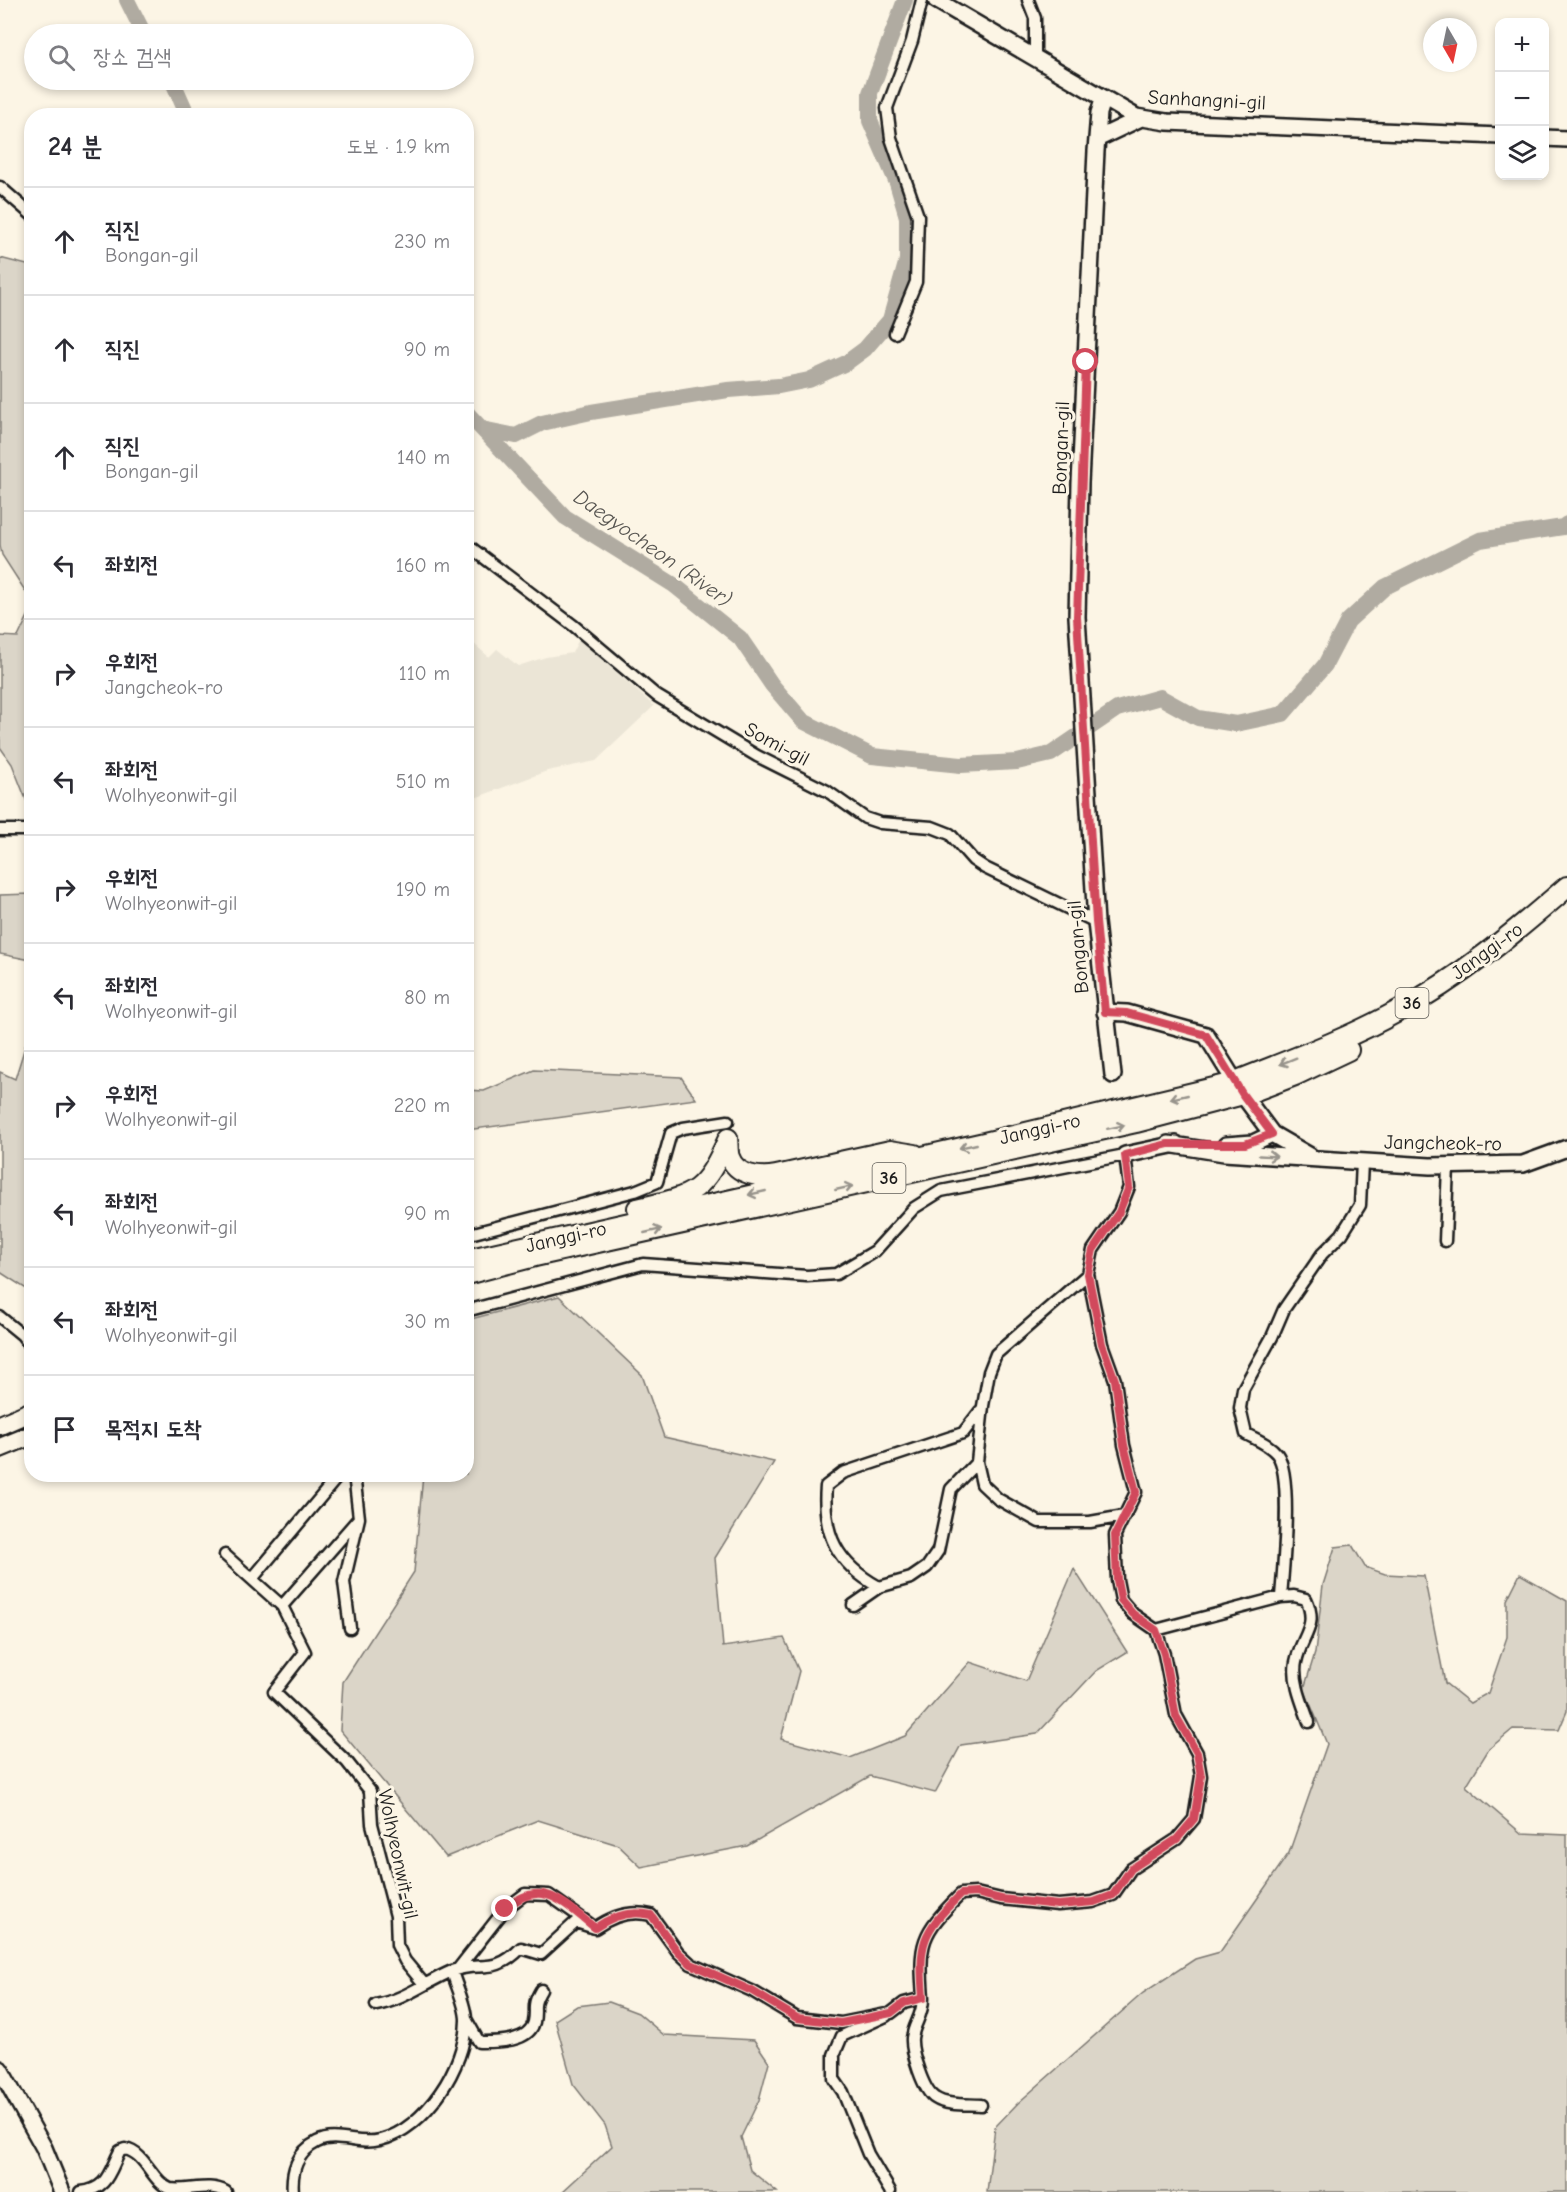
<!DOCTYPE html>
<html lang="ko">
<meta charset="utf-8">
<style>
body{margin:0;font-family:"Comic Neue","Poor Story",sans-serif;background:#f7f7f7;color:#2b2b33}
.controls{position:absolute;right:18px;top:18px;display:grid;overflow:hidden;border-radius:12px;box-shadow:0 3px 9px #0003}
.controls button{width:54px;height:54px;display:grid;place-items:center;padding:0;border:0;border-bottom:2px solid #e1e1e2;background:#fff;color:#2b2b33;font:30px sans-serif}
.compass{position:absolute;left:1423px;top:18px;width:54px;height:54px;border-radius:50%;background:#fff;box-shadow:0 3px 9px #0003;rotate:171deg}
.stop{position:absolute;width:18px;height:18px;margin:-14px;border:4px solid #d1495b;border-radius:50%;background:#fff}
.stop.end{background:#d1495b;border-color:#fff;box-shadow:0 2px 6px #0008}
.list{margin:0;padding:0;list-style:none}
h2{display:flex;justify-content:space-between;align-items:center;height:78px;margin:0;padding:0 24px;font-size:26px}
h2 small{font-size:20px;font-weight:400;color:#7c7c81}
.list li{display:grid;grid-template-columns:39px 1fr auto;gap:18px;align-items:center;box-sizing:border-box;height:108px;padding:0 24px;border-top:2px solid #e1e1e2}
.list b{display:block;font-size:22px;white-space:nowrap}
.list p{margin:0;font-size:20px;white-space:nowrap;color:#7c7c81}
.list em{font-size:20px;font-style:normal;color:#7c7c81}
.icon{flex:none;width:33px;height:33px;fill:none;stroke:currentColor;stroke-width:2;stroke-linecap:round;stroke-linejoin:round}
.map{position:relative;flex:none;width:1567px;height:2192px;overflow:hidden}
.search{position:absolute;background:#fff;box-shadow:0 3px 9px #0003;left:24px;top:24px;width:450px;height:66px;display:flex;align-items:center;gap:15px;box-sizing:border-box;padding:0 21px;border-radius:33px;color:#7c7c81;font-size:22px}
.panel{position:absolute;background:#fff;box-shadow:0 3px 9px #0003;left:24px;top:108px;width:450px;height:1374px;border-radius:24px}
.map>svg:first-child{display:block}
.built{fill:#ebe5d6}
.green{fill:#dbd5c8;stroke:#7c7872;stroke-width:1.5}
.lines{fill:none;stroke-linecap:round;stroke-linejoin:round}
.river{stroke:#b0aba1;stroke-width:16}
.street-casing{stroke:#1c1c1c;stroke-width:15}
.secondary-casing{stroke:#1c1c1c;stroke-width:20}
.primary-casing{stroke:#1c1c1c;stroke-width:22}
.highway-casing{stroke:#1c1c1c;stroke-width:24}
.street{stroke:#fcf5e5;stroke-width:10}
.secondary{stroke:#fcf5e5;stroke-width:15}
.primary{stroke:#fcf5e5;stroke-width:18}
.highway{stroke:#fcf5e5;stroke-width:20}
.oneway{stroke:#97938b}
.route{stroke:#d1495b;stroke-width:8}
.labels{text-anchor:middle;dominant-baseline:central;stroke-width:6;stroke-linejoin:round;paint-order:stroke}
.shield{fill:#fcf5e5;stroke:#5f5d58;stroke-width:1.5}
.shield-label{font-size:18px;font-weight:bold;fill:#1c1c1c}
.street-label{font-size:20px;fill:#1c1c1c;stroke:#fcf5e5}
.water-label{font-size:21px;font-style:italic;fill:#575551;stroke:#fcf5e5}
</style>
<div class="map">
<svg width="1567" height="2192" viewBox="0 0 1567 2192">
<rect width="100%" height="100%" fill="#fcf5e5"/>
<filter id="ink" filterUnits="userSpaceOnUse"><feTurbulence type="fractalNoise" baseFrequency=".0167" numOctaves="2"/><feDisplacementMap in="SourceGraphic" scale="12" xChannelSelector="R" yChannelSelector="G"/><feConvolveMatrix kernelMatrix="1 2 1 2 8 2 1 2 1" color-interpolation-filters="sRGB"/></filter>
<g filter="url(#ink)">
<!-- built -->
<path class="built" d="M 466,637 L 489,657 L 497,649 L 518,666 L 546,657 L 572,653 L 579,639 L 654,706 L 596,761 L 547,771 L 467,801 Z"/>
<!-- green -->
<path class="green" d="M 0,258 L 31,266 L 31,600 L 2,555 L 0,545 Z
M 31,610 L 32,610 L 31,812 L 12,764 L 0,747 L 0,636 L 18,637 Z
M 31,894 L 31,960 L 0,954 L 0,895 Z
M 29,1034 L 32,1035 L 31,1292 L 0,1272 L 0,1072 L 15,1079 Z
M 534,1070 L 681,1077 L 696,1099 L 467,1130 L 467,1090 L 484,1091 Z
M 559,1296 L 642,1375 L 664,1437 L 774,1462 L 715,1558 L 723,1647 L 784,1638 L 799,1671 L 781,1739 L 850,1758 L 905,1736 L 970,1662 L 1026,1681 L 1074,1569 L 1127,1652 L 1096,1671 L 1037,1734 L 961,1745 L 935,1793 L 870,1776 L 747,1846 L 641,1867 L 618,1845 L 538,1820 L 446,1857 L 340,1730 L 343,1682 L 414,1572 L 423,1475 L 466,1474 L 467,1320 Z
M 1352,1545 L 1365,1567 L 1385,1574 L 1424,1576 L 1445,1683 L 1470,1703 L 1488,1693 L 1507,1637 L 1507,1600 L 1520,1574 L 1567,1601 L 1567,1711 L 1559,1730 L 1513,1729 L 1489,1749 L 1466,1786 L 1521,1833 L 1567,1835 L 1567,2192 L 987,2192 L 995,2127 L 1018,2103 L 1143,1993 L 1195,1959 L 1220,1952 L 1289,1853 L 1327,1744 L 1304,1689 L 1315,1653 L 1323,1585 L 1335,1547 Z
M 609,2002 L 638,2013 L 664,2035 L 754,2040 L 769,2062 L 759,2100 L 741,2137 L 750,2170 L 777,2192 L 562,2192 L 612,2146 L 605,2125 L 573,2084 L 555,2020 L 577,2006 Z"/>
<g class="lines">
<!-- river -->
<path class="river" d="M 127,0 L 144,34
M 172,80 L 188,116
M 466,412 L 565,517 L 674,585 L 740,638 L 772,685 L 803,721 L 872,756 L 961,765 L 1017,762 L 1051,754 L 1117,709 L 1160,697 L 1198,718 L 1236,724 L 1283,714 L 1325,665 L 1348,621 L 1385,587 L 1480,540 L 1563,527 L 1567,524
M 482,429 L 516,436 L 542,423 L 591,412 L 728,390 L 779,386 L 809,380 L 846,363 L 865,349 L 890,320 L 907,260 L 907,217 L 897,183 L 870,121 L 870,93 L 905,0"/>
<defs>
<path id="street" d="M 1028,0 L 1035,18 L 1035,56
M 0,187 L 32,215
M 895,333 L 916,282 L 918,216 L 891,138 L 887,108 L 912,41 L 922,0
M 466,544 L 574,626 L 657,696 L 757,756 L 827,791 L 865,818 L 880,823 L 932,827 L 950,834 L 973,860 L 985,868 L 1096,922
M 0,830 L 29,830
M 466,1235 L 635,1191 L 657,1182 L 671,1133 L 683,1128 L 728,1121
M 1445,1241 L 1448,1166
M 0,1317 L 22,1335 L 32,1348
M 977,1462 L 982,1484 L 998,1499 L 1039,1522 L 1090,1522 L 1124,1516
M 359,1518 L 282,1606 L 305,1652 L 274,1692 L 347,1762 L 370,1791 L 372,1824 L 396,1916 L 397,1945 L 405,1961 L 424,1984
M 225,1555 L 282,1606
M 252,1579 L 340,1474
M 879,1587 C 837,1564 822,1534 826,1486 L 843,1473 L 963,1433 L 980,1411
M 1281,1597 C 1283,1569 1293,1475 1277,1454 C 1269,1444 1257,1440 1246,1434 L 1240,1408 L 1243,1389 L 1272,1337 L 1284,1309 L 1322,1254 L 1342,1234 L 1360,1205 L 1362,1162
M 853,1605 L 879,1587 L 911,1578 L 927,1567 L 938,1551 L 951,1489 L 977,1462 L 983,1406 L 989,1372 L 996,1354 L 1088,1274
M 350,1628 L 344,1582 L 359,1518 L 354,1474
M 1156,1630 L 1281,1597 L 1294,1596 L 1306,1599 C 1319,1627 1301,1636 1296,1662 C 1292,1680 1303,1705 1309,1722
M 458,1969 L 505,1909 L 525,1894 L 549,1895 L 590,1924
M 923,1998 C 923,2016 914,2023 912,2038 C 911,2051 923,2091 935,2098 C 947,2106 967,2104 981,2105
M 376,2005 C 404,2000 426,1982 452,1971 C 480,1960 493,1977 521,1948 L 541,1954 L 576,1922 L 595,1928 C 612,1916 631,1910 651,1915 L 678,1952 L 691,1964 L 752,1991 L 797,2018 L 841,2023 L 891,2013 L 904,2003 L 923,1998 C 919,1942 920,1935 961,1894 L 976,1893 L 1001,1899 L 1058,1905 L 1093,1902 L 1113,1895 L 1131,1869 L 1177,1839 L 1194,1819 L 1201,1776 L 1197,1753 L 1176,1715 L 1164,1654 L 1156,1630 L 1133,1614 L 1121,1600 L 1117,1580 L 1115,1535 L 1136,1492 L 1124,1445 L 1115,1380 L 1102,1344 L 1088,1274 L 1093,1250 L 1119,1212 L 1129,1187 L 1125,1155 L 941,1191 L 914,1208 L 875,1251 L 836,1274 L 807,1276 L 643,1264 L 466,1311
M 886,2016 L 842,2036 L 834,2055 L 834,2079 L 843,2092 L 868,2154 L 890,2191
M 466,2019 L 479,2042 C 495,2042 529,2043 534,2022 C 537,2007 531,2007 541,1990
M 81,2192 C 108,2189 109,2172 120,2151 L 125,2149 C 146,2153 151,2181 170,2189 C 188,2192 209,2182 226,2192
M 293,2192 C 291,2172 297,2152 317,2142 C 337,2132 358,2146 380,2140 C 425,2129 466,2066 466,2020 C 466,2005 456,1986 452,1971"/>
<path id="secondary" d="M 936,0 L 1136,117 L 1167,122 L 1500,136
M 1103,100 L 1099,113 L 1096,151 L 1080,483 L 1077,617 L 1096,922 L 1113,1075
M 1544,138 L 1567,139
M 1097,139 L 1141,118
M 1105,1012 L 1127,1013 L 1206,1035 L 1243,1095 L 1272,1134 L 1310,1156
M 1168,1144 L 1224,1153 L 1430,1166 L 1523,1164 L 1567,1148
M 1226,1145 L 1253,1143 L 1272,1134
M 1125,1155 L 1176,1144
M 0,2069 L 44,2148 L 62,2192"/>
<path id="primary" d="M 728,1138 C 729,1144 728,1152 730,1157 C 736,1176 761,1178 776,1175 L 890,1150 L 915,1154
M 637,1208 C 696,1194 703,1194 728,1138
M 466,1259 L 984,1142 L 1235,1082
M 466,1275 L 535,1257 L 1136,1123 L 1243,1095
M 0,1425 L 32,1411
M 0,1448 L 32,1435"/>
<path id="highway" d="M 1235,1082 C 1290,1060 1346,1040 1398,1011 C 1460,978 1514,933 1567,887
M 1243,1095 L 1295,1075 L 1348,1050"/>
</defs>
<!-- street casing -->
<use href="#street" class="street-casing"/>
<!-- secondary casing -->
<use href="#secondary" class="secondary-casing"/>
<!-- primary casing -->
<use href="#primary" class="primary-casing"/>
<!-- highway casing -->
<use href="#highway" class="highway-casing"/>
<!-- street -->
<use href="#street" class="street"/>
<!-- secondary -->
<use href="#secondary" class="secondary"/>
<!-- primary -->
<use href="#primary" class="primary"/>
<!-- highway -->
<use href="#highway" class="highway"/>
</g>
<!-- one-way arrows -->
<defs><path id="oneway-shaft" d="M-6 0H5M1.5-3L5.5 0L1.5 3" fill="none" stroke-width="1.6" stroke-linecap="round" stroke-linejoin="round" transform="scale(1.5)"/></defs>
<g class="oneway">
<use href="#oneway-shaft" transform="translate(1288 1061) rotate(158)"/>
<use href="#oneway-shaft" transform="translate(1179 1097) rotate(167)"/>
<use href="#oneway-shaft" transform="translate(1116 1127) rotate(-12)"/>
<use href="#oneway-shaft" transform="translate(968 1146) rotate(167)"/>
<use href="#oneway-shaft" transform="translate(1268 1156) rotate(3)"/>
<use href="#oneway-shaft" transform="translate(844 1188) rotate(-13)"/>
<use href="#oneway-shaft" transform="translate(757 1193) rotate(167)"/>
<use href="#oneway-shaft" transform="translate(653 1231) rotate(-13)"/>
</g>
</g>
<g class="lines" filter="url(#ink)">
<!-- route -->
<path class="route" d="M 505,1909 C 542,1876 564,1903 595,1928 C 612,1916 631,1910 651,1915 L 678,1952 L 691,1964 L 752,1991 L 797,2018 L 841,2023 L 891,2013 L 904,2003 L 923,1998 C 919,1943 920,1934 961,1894 L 976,1893 L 1001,1899 L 1058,1905 L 1094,1902 L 1113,1895 L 1131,1869 L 1177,1839 L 1194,1819 L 1201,1776 L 1197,1753 L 1176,1716 L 1164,1654 L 1156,1630 L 1133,1614 L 1121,1600 L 1117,1580 L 1115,1535 L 1136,1492 L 1124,1445 L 1115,1380 L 1102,1344 L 1088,1274 L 1093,1250 L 1119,1212 L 1129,1187 L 1125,1155 L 1168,1144 L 1245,1144 L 1272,1134 L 1243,1095 L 1206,1035 L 1127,1013 L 1105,1012 L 1096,922 L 1077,617 L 1086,362"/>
</g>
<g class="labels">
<!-- shield labels -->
<g class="shield">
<rect x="1395.5" y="988" width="33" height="30" rx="4.5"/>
<rect x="872.5" y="1163" width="33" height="30" rx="4.5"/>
</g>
<g class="shield-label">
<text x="1412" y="1003">36</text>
<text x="889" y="1178">36</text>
</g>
<!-- street labels -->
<g class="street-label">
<text transform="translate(1207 100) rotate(3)">Sanhangni-gil</text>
<text transform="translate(1061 448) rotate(-88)">Bongan-gil</text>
<text transform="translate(777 744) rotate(28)">Somi-gil</text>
<text transform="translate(1078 947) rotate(-95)">Bongan-gil</text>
<text transform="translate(1487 951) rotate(-36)">Janggi-ro</text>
<text transform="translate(1040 1129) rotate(-13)">Janggi-ro</text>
<text transform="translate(1443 1143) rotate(1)">Jangcheok-ro</text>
<text transform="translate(566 1237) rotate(-13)">Janggi-ro</text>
<text transform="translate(398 1854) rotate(78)">Wolhyeonwit-gil</text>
</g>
<!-- water labels -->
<g class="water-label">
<text transform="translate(653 548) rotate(35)">Daegyocheon (River)</text>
</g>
</g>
</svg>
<div class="controls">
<button>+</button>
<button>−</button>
<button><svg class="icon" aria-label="layers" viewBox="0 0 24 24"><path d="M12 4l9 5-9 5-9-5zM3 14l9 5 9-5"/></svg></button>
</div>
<svg class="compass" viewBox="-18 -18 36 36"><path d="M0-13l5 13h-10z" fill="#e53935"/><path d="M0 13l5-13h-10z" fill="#7c7c81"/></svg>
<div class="stop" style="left:1086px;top:362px"></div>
<div class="stop end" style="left:505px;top:1909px"></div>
<div class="search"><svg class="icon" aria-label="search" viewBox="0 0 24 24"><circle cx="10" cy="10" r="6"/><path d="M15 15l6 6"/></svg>장소 검색</div>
<section class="panel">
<h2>24 분<small>도보 · 1.9 km</small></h2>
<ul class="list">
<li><svg class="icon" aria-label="ahead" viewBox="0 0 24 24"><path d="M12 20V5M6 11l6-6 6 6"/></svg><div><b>직진</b><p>Bongan-gil</p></div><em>230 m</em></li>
<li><svg class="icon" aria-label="ahead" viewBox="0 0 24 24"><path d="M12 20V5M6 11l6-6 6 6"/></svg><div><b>직진</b></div><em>90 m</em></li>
<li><svg class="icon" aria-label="ahead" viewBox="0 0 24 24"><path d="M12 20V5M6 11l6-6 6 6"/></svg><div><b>직진</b><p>Bongan-gil</p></div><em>140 m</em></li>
<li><svg class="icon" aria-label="left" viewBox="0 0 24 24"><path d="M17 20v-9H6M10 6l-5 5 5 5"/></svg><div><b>좌회전</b></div><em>160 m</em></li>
<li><svg class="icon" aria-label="right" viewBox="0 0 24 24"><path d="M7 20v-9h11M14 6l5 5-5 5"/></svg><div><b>우회전</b><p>Jangcheok-ro</p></div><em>110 m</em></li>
<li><svg class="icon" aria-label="left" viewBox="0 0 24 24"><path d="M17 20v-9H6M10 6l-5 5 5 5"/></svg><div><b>좌회전</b><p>Wolhyeonwit-gil</p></div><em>510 m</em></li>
<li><svg class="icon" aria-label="right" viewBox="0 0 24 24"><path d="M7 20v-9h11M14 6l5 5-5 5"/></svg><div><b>우회전</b><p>Wolhyeonwit-gil</p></div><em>190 m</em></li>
<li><svg class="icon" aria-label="left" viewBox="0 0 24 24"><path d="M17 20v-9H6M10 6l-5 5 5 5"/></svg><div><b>좌회전</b><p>Wolhyeonwit-gil</p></div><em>80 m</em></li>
<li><svg class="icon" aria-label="right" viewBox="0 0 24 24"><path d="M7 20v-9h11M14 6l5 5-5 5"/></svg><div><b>우회전</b><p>Wolhyeonwit-gil</p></div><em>220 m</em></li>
<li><svg class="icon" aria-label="left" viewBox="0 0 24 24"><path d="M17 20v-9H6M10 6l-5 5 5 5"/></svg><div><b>좌회전</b><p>Wolhyeonwit-gil</p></div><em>90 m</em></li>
<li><svg class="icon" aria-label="left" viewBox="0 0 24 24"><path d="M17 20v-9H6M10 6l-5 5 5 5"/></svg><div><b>좌회전</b><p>Wolhyeonwit-gil</p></div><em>30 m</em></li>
<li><svg class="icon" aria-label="arrive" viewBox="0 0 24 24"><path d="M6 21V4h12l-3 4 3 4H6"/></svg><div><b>목적지 도착</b></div></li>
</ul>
</section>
</div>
